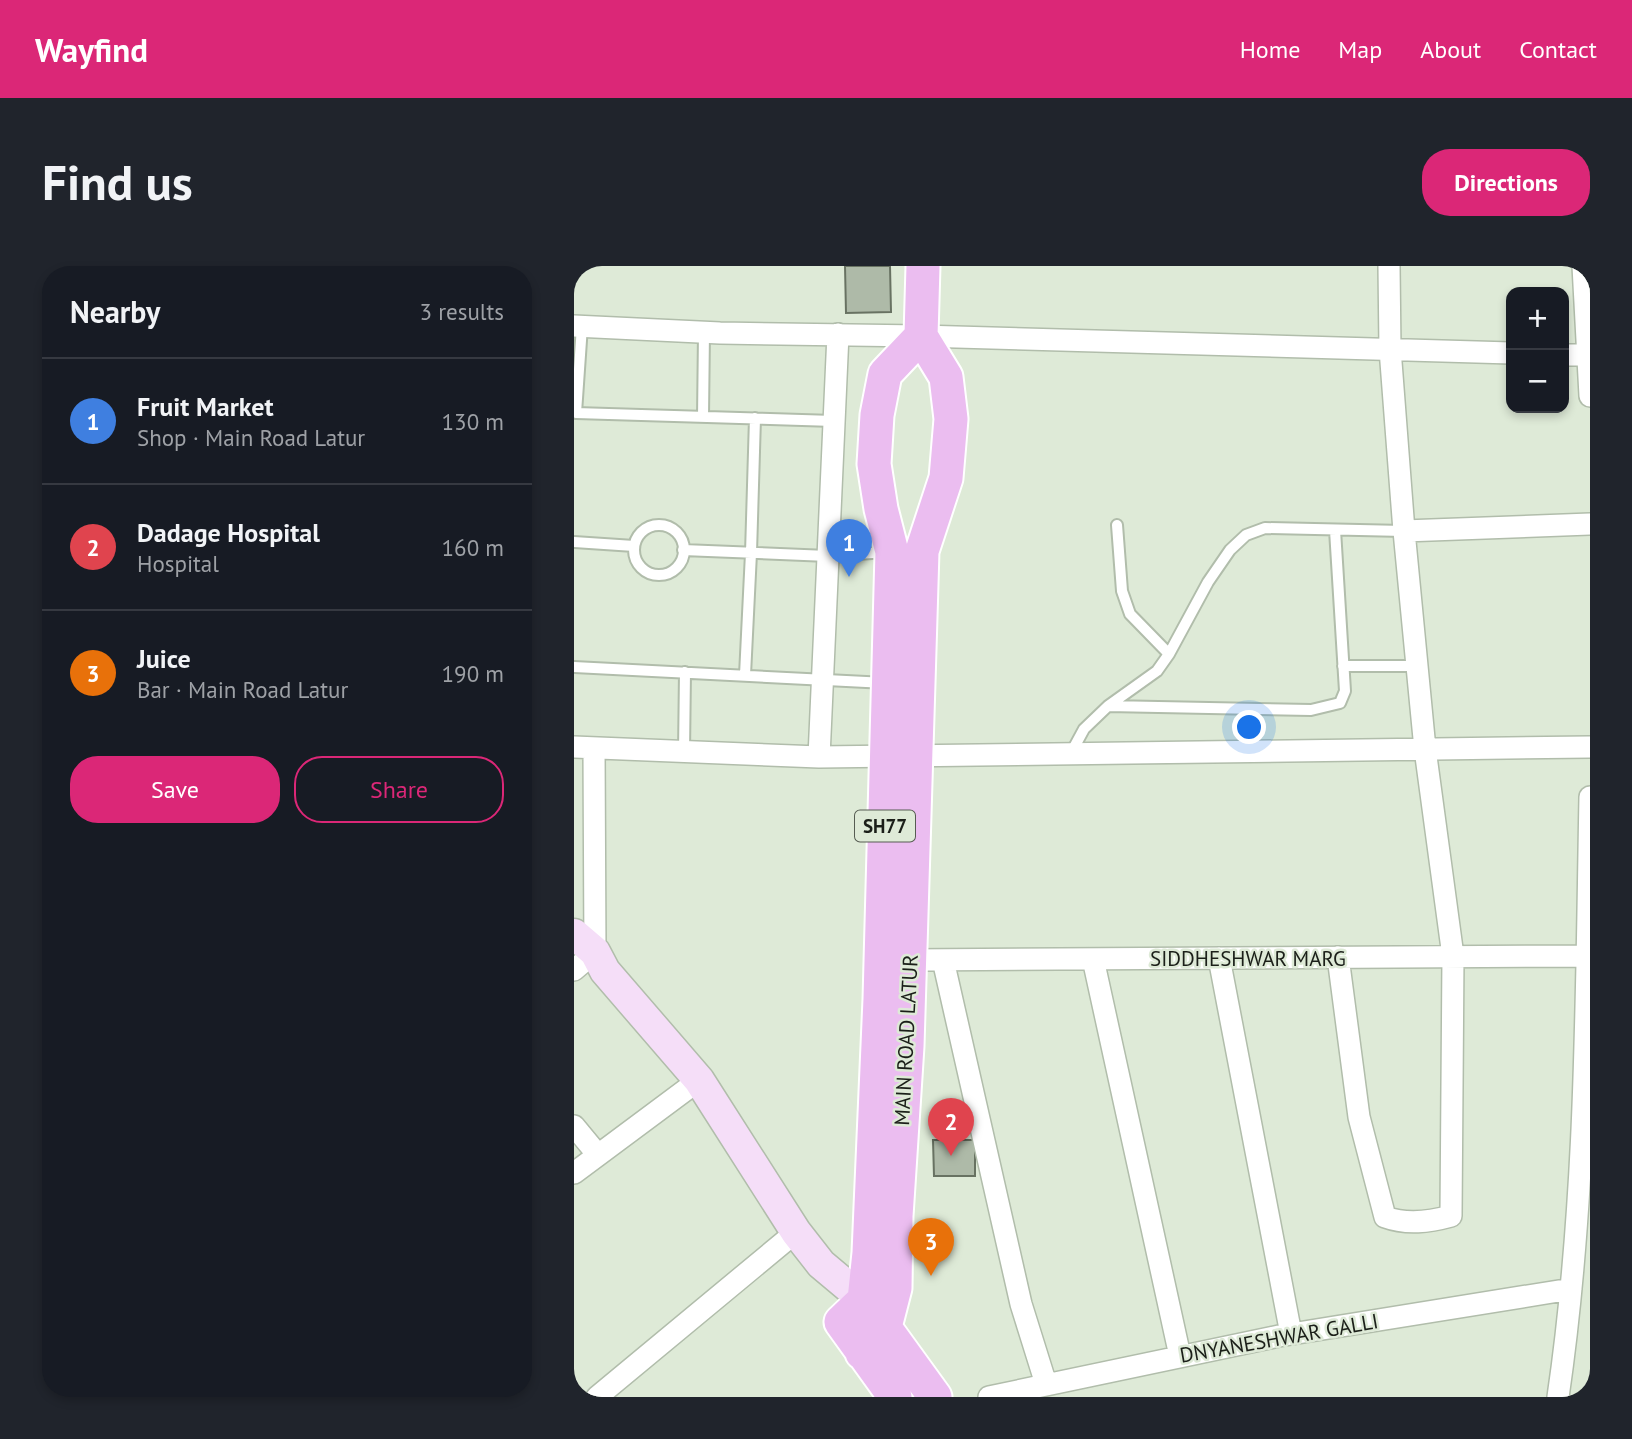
<!DOCTYPE html>
<meta charset="utf-8">
<style>
body{margin:0;font-family:"PT Sans",sans-serif;background:#20242c;color:#f1f3f6}
.controls{position:absolute;right:21px;top:21px;display:grid;overflow:hidden;border-radius:14px;box-shadow:0 4px 10px #0003}
.controls button{width:63px;height:63px;display:grid;place-items:center;padding:0;border:0;border-bottom:2px solid #363941;background:#171b24;color:#f1f3f6;font:35px sans-serif}
.you{position:absolute;left:676px;top:462px;width:24px;height:24px;margin:-18px;border:5px solid #fff;border-radius:50%;background:#1a73e8;box-shadow:0 0 0 10px #1a73e833}
.badge{display:grid;place-items:center;width:46px;height:46px;border-radius:50%;background:#db2777;color:#fff;font-size:23px;font-weight:700}
.pin{position:absolute;translate:-50% -58px;filter:drop-shadow(0 2px 4px #0008)}
.pin::after{content:'';position:absolute;top:37px;width:24px;height:21px;background:inherit;clip-path:polygon(0 0,100% 0,50% 100%)}
.list{margin:0;padding:0;list-style:none}
h2{display:flex;justify-content:space-between;align-items:center;height:91px;margin:0;padding:0 28px;font-size:30px}
h2 small{font-size:23px;font-weight:400;color:#9ea1a6}
.list li{display:grid;grid-template-columns:46px 1fr auto;gap:21px;align-items:center;box-sizing:border-box;height:126px;padding:0 28px;border-top:2px solid #363941}
.list b{display:block;font-size:26px;white-space:nowrap}
.list p{margin:0;font-size:23px;white-space:nowrap;color:#9ea1a6}
.list em{font-size:23px;font-style:normal;color:#9ea1a6}
.actions{display:flex;gap:14px;padding:21px 28px}
.actions a{flex:1;padding:16px 0;border:2px solid #db2777;border-radius:28px;text-align:center;font-size:24px;color:#db2777}
.actions .main{background:#db2777;color:#fff}
.map{position:relative;flex:none;width:1016px;height:1131px;overflow:hidden;border-radius:28px}
header{display:flex;align-items:center;gap:42px;box-sizing:border-box;height:98px;padding:0 35px;background:#db2777;color:#fff}
header strong{font-size:33px}
nav{display:flex;gap:38px;margin-inline-start:auto;font-size:24px}
.intro{display:flex;align-items:center;justify-content:space-between;box-sizing:border-box;height:168px;padding:0 42px}
h1{margin:0;font-size:49px}
.button{padding:18px 32px;border-radius:28px;background:#db2777;color:#fff;font-size:24px;font-weight:700}
main{display:flex;gap:42px;padding:0 42px}
aside{flex:1;background:#171b24;border-radius:28px;box-shadow:0 4px 10px #0003}
.map>svg:first-child{display:block}
.building{fill:#aebaa8;stroke:#687262;stroke-width:2}
.lines{fill:none;stroke-linecap:round;stroke-linejoin:round}
.lane-casing{stroke:#b1bdab;stroke-width:14}
.street-casing{stroke:#b1bdab;stroke-width:24}
.secondary-casing{stroke:#b1bdab;stroke-width:33}
.primary-casing{stroke:#fff;stroke-width:37}
.lane{stroke:#fff;stroke-width:10}
.street{stroke:#fff;stroke-width:21}
.secondary{stroke:#f5def8;stroke-width:30}
.primary{stroke:#ebbdf0;stroke-width:33}
.labels{text-anchor:middle;dominant-baseline:central;stroke-width:5;stroke-linejoin:round;paint-order:stroke}
.shield{fill:#deead7;stroke:#565c52;stroke-width:2}
.shield-label{font-size:19px;font-weight:bold;fill:#1b1f19}
.street-label{font-size:21px;fill:#1b1f19;stroke:#deead7}
</style>
<header>
<strong>Wayfind</strong>
<nav><a>Home</a><a>Map</a><a>About</a><a>Contact</a></nav>
</header>
<div class="intro"><h1>Find us</h1><a class="button">Directions</a></div>
<main>
<aside>
<h2>Nearby<small>3 results</small></h2>
<ul class="list">
<li><span class="badge" style="background:#3f7fe0">1</span><div><b>Fruit Market</b><p>Shop · Main Road Latur</p></div><em>130 m</em></li>
<li><span class="badge" style="background:#e0444e">2</span><div><b>Dadage Hospital</b><p>Hospital</p></div><em>160 m</em></li>
<li><span class="badge" style="background:#e8710a">3</span><div><b>Juice</b><p>Bar · Main Road Latur</p></div><em>190 m</em></li>
</ul>
<div class="actions"><a class="main">Save</a><a>Share</a></div>
</aside>
<div class="map">
<svg width="1016" height="1131" viewBox="0 0 1016 1131">
<rect width="100%" height="100%" fill="#deead7"/>
<!-- building -->
<path class="building" d="M 271,0 L 316,0 L 317,46 L 272,47 Z
M 359,874 L 401,874 L 401,910 L 360,910 Z"/>
<g class="lines">
<defs>
<path id="lane" d="M 8,60 L 2,147 L 260,155
M 129,151 L 130,66
M 543,259 L 548,325 L 556,348 L 595,388
M60 284a25 25 0 1 1 50 0a25 25 0 1 1-50 0Z
M 0,276 L 60,280
M 109,284 L 254,290 L 313,286
M 769,400 L 844,400
M 0,401 L 312,417
M 171,409 L 177,287 L 181,152
M 534,440 L 737,444 L 766,437 L 771,425 L 761,264
M 110,486 L 111,406
M 497,487 L 510,463 L 534,440 L 583,405 L 595,388 L 634,316 L 656,284 L 672,269 L 691,262 L 830,265"/>
<path id="street" d="M 1009,0 L 1016,130
M 0,60 L 146,67 L 347,70 L 937,87
M 990,89 L 1016,89
M 830,265 L 1016,258
M 0,481 L 245,491 L 1016,481
M 245,491 L 264,68
M 764,691 L 785,851 L 811,951 C 833,959 855,956 877,950 L 879,690 L 851,483 L 830,265 L 816,83 L 815,0
M 645,692 L 717,1068
M 519,693 L 606,1090
M 336,694 L 1012,690
M 369,694 L 447,1038 L 472,1118
M 0,704 L 21,686 L 20,482
M 0,860 L 24,889
M 0,907 L 125,814
M 23,1131 L 222,966
M 415,1131 L 705,1070 L 997,1023
M 984,1131 C 1013,933 1012,731 1016,531"/>
<path id="secondary" d="M 0,668 L 21,686 L 31,705 L 125,814 L 222,966 L 247,998 L 290,1034"/>
<path id="primary" d="M 347,70 L 349,0
M 298,1044 L 361,1131
M 288,1087 L 311,1061 L 321,1022 L 322,950 L 333,780 L 348,285 L 372,212 L 377,153 L 372,111 L 347,70
M 321,1131 L 267,1056 L 290,1034 L 295,987 L 306,733 L 318,286 L 307,243 L 300,198 L 303,149 L 311,108 L 347,70"/>
</defs>
<!-- lane casing -->
<use href="#lane" class="lane-casing"/>
<!-- street casing -->
<use href="#street" class="street-casing"/>
<!-- secondary casing -->
<use href="#secondary" class="secondary-casing"/>
<!-- primary casing -->
<use href="#primary" class="primary-casing"/>
<!-- lane -->
<use href="#lane" class="lane"/>
<!-- street -->
<use href="#street" class="street"/>
<!-- secondary -->
<use href="#secondary" class="secondary"/>
<!-- primary -->
<use href="#primary" class="primary"/>
</g>
<g class="labels">
<!-- shield labels -->
<rect class="shield" x="281" y="544.5" width="60" height="31" rx="5"/>
<g class="shield-label">
<text x="311" y="560">SH77</text>
</g>
<!-- street labels -->
<g class="street-label">
<text x="674" y="692">SIDDHESHWAR MARG</text>
<text transform="translate(332 774) rotate(-87)">MAIN ROAD LATUR</text>
<text transform="translate(705 1072) rotate(-10)">DNYANESHWAR GALLI</text>
</g>
</g>
</svg>
<div class="controls">
<button>+</button>
<button>−</button>
</div>
<div class="you"></div>
<div class="pin badge" style="left:275px;top:311px;background:#3f7fe0">1</div>
<div class="pin badge" style="left:377px;top:890px;background:#e0444e">2</div>
<div class="pin badge" style="left:357px;top:1010px;background:#e8710a">3</div>
</div>
</main>
